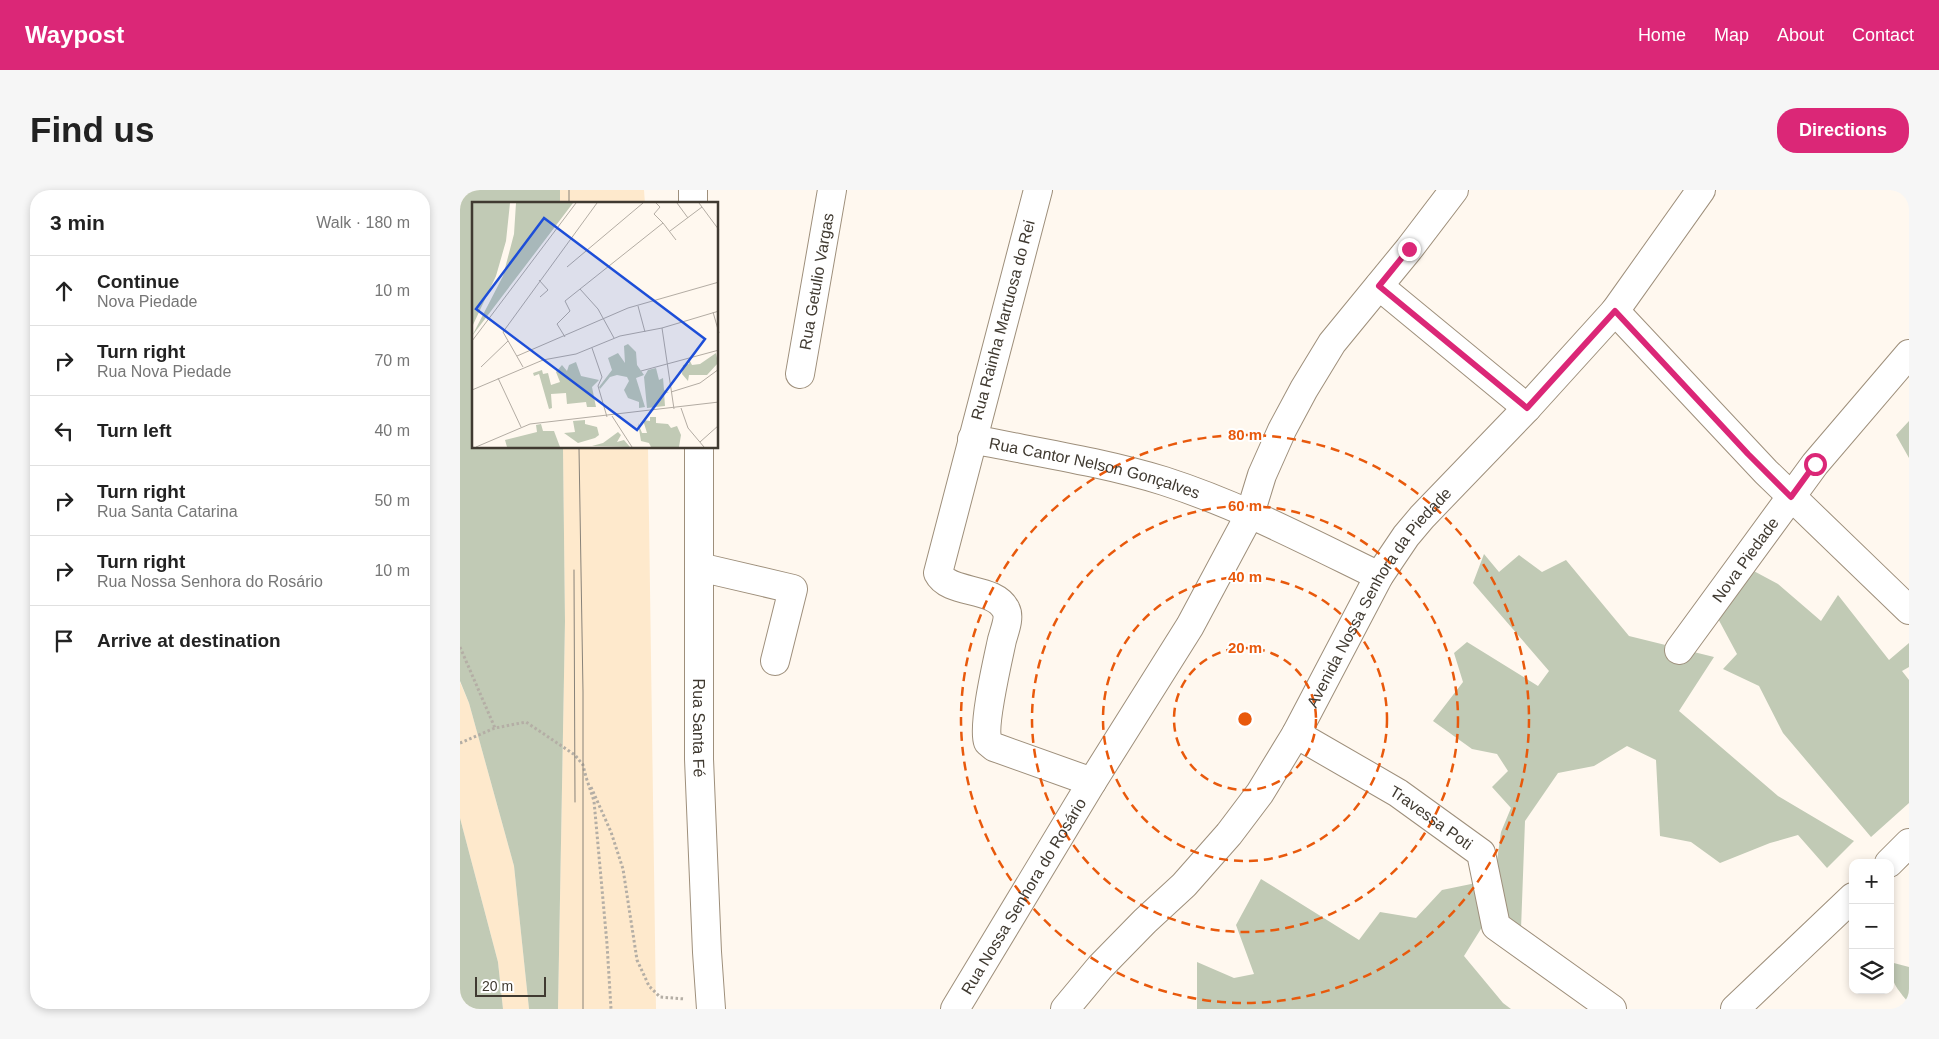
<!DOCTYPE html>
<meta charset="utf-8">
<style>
body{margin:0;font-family:Helvetica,sans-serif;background:#f6f6f6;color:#222}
.controls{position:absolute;right:15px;bottom:15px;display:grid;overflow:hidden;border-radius:10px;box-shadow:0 2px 8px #0003}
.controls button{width:45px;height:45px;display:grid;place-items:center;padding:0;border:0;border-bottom:1px solid #e0e0e0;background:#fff;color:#222;font:25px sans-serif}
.scale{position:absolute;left:15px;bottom:12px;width:71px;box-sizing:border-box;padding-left:5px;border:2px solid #403a31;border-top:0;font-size:14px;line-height:18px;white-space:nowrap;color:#403a31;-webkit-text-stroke:4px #fff;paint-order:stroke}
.stop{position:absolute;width:15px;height:15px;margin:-11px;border:4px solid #db2777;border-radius:50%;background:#fff}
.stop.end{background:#db2777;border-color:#fff;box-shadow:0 1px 5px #0008}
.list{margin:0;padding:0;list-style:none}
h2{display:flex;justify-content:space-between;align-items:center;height:65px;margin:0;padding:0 20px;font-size:21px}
h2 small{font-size:16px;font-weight:400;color:#767676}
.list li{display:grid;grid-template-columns:32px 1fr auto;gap:15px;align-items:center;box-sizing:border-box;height:70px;padding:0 20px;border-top:1px solid #e0e0e0}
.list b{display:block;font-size:19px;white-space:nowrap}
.list p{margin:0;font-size:16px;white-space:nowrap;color:#767676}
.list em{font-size:16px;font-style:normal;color:#767676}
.icon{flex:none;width:28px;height:28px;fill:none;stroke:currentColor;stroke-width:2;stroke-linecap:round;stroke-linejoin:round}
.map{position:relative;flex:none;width:1449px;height:819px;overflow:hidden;border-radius:20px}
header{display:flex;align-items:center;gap:30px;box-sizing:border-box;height:70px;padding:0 25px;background:#db2777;color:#fff}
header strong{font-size:24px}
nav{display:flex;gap:28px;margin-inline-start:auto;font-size:18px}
.intro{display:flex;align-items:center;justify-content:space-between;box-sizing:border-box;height:120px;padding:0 30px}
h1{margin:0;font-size:35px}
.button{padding:12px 22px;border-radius:20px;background:#db2777;color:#fff;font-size:18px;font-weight:700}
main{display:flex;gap:30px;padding:0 30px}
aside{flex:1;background:#fff;border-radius:20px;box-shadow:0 2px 8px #0003}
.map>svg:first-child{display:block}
.built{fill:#fee9cc}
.green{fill:#c1cab5}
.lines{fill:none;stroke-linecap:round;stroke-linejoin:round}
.street-casing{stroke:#9e8f7b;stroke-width:30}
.secondary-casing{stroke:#9e8f7b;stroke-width:30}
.path{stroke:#b4aea5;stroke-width:3;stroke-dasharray:2.5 2.5;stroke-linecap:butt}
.street{stroke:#fff;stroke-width:28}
.secondary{stroke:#fff;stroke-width:28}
.tram{stroke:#888279;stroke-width:1}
.route{stroke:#db2777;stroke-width:6}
.ring{fill:none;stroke:#e8590c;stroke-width:2.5;stroke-dasharray:9 6}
.labels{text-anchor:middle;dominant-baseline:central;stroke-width:4;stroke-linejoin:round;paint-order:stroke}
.street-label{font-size:16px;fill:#403a31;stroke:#fff}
.inset-road{fill:none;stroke:#b3aca3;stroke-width:1}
.view{fill:#1d4ed8;fill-opacity:0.15;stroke:#1d4ed8;stroke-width:2.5}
.inset-edge{fill:none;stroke:#403a31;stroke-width:2.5}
.centre{fill:#e8590c;stroke:#fff;stroke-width:2.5}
.ring-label{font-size:15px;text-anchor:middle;font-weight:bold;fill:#e8590c;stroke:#fff;stroke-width:4;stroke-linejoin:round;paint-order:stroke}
</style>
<header>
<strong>Waypost</strong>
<nav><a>Home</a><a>Map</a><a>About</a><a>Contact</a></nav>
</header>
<div class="intro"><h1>Find us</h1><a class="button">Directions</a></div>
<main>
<aside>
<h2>3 min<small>Walk · 180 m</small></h2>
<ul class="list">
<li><svg class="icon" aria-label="ahead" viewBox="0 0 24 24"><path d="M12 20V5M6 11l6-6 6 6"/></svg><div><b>Continue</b><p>Nova Piedade</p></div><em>10 m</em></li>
<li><svg class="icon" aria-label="right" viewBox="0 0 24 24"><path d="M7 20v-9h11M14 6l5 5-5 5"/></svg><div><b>Turn right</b><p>Rua Nova Piedade</p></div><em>70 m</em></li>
<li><svg class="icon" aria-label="left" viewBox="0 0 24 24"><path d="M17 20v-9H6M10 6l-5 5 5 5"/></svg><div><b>Turn left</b></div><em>40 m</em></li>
<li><svg class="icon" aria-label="right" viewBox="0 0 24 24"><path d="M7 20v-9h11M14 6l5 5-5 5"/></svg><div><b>Turn right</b><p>Rua Santa Catarina</p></div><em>50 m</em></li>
<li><svg class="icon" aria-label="right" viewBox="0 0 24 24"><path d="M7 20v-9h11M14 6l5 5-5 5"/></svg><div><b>Turn right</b><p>Rua Nossa Senhora do Rosário</p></div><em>10 m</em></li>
<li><svg class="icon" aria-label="arrive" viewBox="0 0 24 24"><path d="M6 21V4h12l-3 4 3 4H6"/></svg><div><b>Arrive at destination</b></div></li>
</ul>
</aside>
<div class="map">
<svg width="1449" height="819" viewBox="0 0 1449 819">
<rect width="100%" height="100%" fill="#fff8ef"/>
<!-- built -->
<path class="built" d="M 100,0 L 184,0 L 185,14 L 100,14 Z
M 103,258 L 188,258 L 196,819 L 98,819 L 105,431 Z
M 0,492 L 9,513 L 54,676 L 69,819 L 43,819 L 38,772 L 0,628 Z"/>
<!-- green -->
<path class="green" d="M 0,0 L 100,0 L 100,14 L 14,14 L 14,258 L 103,258 L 105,431 L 98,819 L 69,819 L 54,676 L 9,513 L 0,491 Z
M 1449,231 L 1449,268 L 1436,245 Z
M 1024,364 L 1039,382 L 1059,365 L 1082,382 L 1106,370 L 1169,446 L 1254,467 L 1219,521 L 1318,606 L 1394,651 L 1367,678 L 1338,645 L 1310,653 L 1260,673 L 1231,652 L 1200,646 L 1196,570 L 1167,556 L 1134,576 L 1098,583 L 1065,631 L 1061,739 L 1045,731 L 1035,685 L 1041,642 L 1051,618 L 1032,597 L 1048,581 L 1037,564 L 1012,559 L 973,531 L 1003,492 L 994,463 L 1007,452 L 1078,496 L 1089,481 L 1013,393 Z
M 1290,379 L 1318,394 L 1361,431 L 1378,405 L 1429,470 L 1449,453 L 1449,477 L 1442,481 L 1449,490 L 1449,613 L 1411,647 L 1323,543 L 1299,496 L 1263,479 L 1277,464 L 1255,423 Z
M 0,628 L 38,772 L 43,819 L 0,819 Z
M 801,689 L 899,750 L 920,722 L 956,728 L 982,700 L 1016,693 L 1024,734 L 1004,766 L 1043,813 L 1051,819 L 737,819 L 737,772 L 774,788 L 794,784 L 776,735 Z
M 1430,772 L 1449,777 L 1449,813 C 1437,799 1430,791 1430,772 Z"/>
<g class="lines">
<defs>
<g id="street">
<path d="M 233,0 L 233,14"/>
<path d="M 578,0 L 478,383 C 489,405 535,396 546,420 C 550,428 544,442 542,450 C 538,469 522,537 528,552 L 534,557 L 632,592"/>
<path d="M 919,96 L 1067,218"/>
<path d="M 1155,121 L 1306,282 L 1449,420"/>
<path id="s1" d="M 340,184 L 372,0"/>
<path id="s2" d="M 512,249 C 576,262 642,272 704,291 C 779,315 849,352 919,386"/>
<path id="s3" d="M 239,258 L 239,569 L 247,762 L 251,819"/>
<path d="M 239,377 L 333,399 L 315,471"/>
<path id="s4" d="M 1219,460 L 1355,274 L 1449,164"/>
<path id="s5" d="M 836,544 L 938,603 L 1021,663 L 1036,736 L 1152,819"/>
<path d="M 1429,673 L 1449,653"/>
<path id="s6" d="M 495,819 L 632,592 L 730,436 L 790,324 L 802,285 L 822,240 L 844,199 L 872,153 L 949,59 L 994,0"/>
<path d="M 1275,819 L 1393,707"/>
</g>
<g id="secondary">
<path id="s7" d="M 605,819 L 640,777 L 685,731 L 724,695 L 769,644 L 800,603 L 836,544 L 919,386 L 946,346 L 962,327 L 1067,218 L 1155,121 L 1241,0"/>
</g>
</defs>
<!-- street casing -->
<use href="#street" class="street-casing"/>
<!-- secondary casing -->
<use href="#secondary" class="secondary-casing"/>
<!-- path -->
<path class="path" d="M 0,457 L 35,538
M 0,553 L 35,538 L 66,532 L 115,565 L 123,575 L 126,587 L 134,611 L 147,754 L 151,819
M 131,597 L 151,642 L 163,679 L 177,770 L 189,796 L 200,807 L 225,809"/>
<!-- street -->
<use href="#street" class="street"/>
<!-- secondary -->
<use href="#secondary" class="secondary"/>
<!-- tram -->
<path class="tram" d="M 109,0 L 109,14
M 119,258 L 123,502 L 123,819
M 114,380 L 115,612"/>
</g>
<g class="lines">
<!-- route -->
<path class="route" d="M 949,59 L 919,96 L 1067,218 L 1155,121 L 1288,264 L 1331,307 L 1355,274"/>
</g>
<!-- distance rings -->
<g class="ring">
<circle cx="785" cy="529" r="71"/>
<circle cx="785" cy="529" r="142"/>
<circle cx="785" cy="529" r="213"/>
<circle cx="785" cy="529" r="284"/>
</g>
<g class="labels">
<!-- street labels -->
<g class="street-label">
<text stroke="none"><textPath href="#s1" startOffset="94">Rua Getulio Vargas</textPath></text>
<text transform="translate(543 130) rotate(-75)">Rua Rainha Martuosa do Rei</text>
<text stroke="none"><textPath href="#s2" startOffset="126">Rua Cantor Nelson Gonçalves</textPath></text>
<text stroke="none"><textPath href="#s4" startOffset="112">Nova Piedade</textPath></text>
<text stroke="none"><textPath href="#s7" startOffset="521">Avenida Nossa Senhora da Piedade</textPath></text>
<text stroke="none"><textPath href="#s3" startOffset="280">Rua Santa Fé</textPath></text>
<text stroke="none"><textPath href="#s5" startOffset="159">Travessa Poti</textPath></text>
<text stroke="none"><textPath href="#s6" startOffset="132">Rua Nossa Senhora do Rosário</textPath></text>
</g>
</g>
<!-- overview -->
<g transform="translate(12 12)">
<rect width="246" height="246" fill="#fff8ef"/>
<path d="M 0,1 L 38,1 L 34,39 L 24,74 L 0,125 ZM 44,1 L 101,1 L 0,134 L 31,74 L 42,32 ZM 156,142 L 164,150 L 165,163 L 172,173 L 164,176 L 173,205 L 167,206 L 167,200 L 156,196 L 152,188 L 157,179 L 155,175 L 145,173 L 138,175 L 128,187 L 127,185 L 140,168 L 136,156 L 146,151 L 153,161 L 152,144 ZM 244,151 L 246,161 L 235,173 L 217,173 L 216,179 L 210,172 L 211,163 L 217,162 L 217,157 L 220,163 L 228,162 ZM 104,160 L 109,174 L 127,178 L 120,185 L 124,205 L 115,205 L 114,200 L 95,202 L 94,191 L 79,192 L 80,206 L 77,207 L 67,172 L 62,174 L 61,171 L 70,168 L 71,172 L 76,171 L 79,183 L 88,180 L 84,170 L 90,163 L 95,169 L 97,163 ZM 184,166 L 187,178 L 191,176 L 192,188 L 197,191 L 192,190 L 193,204 L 175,206 L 172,175 L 176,168 ZM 178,215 L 184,215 L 184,221 L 196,222 L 199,226 L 205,224 L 209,233 L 207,245 L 179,245 L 177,241 L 169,239 L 166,221 L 170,231 L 175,231 L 171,218 L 178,219 ZM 113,218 L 113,222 L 125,225 L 127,233 L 123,236 L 106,241 L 92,231 L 103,230 L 101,219 ZM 69,222 L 71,229 L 82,229 L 88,245 L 35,245 L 33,238 L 65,230 L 64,223 ZM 146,230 L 149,233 L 145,240 L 152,238 L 158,245 L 120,244 L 131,241 Z" fill="#c1cab5"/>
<path class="inset-road" d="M 184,1 L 188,5 L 182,12 L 191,21M 205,1 L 216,16M 227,1 L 247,28M 198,29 L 230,5M 95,65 L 171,1M 67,78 L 76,88 L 68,95M 108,87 L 126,107 L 142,136M 166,104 L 173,130M 241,110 L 247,131M 190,126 L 202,207M 93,135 L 85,122 L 98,109 L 93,99 L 191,21 L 204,38M 0,139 L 104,1M 120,146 L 130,175 L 126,184 L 135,215M 45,154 L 156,106 L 247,80M 9,165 L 36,139M 51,165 L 31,130 L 125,1M 169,169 L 247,148M 26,176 L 49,225M 0,188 L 71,158 L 104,152 L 148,134 L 190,126 L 247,109M 199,190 L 228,181 L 247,167M 209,206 L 216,226 L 232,245M 140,214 L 160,245M 228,240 L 247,223M 4,245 L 58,222 L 247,200"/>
<path class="view" d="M 72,16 L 233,137 L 165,228 L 4,107 Z"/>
<rect width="246" height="246" class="inset-edge"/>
</g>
<circle cx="785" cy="529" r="8" class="centre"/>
<g class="ring-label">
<text x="785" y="250">80 m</text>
<text x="785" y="321">60 m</text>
<text x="785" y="392">40 m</text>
<text x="785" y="463">20 m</text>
</g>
</svg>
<div class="controls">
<button>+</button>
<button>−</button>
<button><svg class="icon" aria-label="layers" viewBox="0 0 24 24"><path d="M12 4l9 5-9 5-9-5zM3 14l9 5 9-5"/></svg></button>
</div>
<div class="scale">20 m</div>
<div class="stop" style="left:1355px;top:274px"></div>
<div class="stop end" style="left:949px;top:59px"></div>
</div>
</main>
